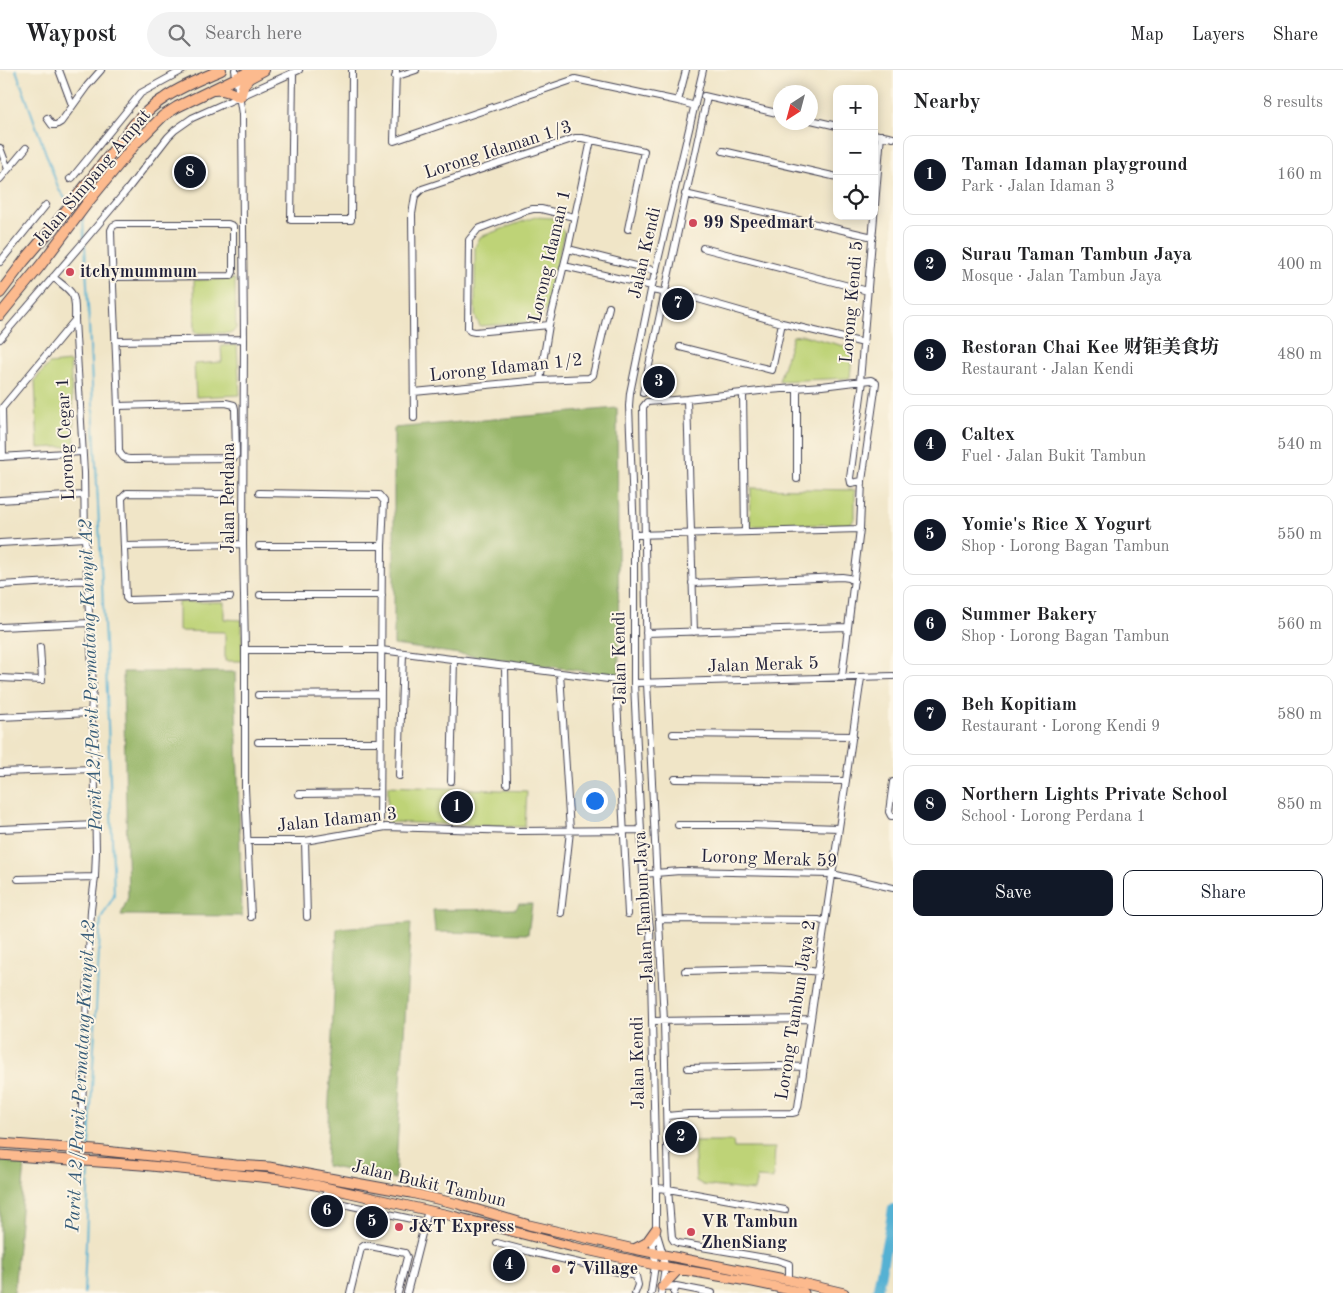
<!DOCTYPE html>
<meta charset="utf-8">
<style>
body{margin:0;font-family:"Old Standard TT","Noto Serif SC",serif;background:#f2f2f2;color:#202124}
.controls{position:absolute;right:15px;top:15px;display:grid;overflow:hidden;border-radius:10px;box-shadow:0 2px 12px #0003}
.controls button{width:45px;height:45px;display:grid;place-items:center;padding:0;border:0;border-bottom:1px solid #e0e0e0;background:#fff;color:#202124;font:25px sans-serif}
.compass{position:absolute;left:773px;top:15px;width:45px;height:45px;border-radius:50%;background:#fff;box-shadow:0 2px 12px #0003;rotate:216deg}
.you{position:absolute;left:594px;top:730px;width:18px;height:18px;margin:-12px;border:4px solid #fff;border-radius:50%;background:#1a73e8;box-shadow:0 0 0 8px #1a73e833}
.badge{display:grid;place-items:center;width:32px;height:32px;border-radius:50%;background:#111827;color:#fff;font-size:16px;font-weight:700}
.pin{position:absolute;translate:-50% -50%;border:2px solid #fff;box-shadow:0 1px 5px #0006}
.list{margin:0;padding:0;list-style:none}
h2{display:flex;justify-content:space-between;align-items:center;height:65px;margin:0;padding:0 20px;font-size:21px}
h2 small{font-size:16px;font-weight:400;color:#757577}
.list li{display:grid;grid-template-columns:32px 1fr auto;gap:15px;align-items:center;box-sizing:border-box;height:80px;margin:0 10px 10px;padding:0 10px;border:1px solid #e0e0e0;border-radius:10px}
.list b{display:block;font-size:19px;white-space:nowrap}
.list p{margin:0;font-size:16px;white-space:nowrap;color:#757577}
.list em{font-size:16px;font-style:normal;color:#757577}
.actions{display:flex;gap:10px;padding:15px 20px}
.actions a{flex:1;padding:11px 0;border:1px solid #111827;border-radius:10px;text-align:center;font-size:18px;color:#111827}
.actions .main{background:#111827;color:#fff}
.icon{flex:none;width:28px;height:28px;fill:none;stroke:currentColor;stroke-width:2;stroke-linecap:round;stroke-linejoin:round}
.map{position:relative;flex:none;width:893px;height:1223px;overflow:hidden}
header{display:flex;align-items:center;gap:30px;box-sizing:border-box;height:70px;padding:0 25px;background:#fff;border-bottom:1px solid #e0e0e0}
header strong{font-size:24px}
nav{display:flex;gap:28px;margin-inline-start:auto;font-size:18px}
.search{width:350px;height:45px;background:#f2f2f2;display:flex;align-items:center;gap:12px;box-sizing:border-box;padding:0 18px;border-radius:28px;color:#757577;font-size:19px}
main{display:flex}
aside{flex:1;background:#fff}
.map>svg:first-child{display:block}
.green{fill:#bed377;stroke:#707a59}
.forest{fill:#96b568;stroke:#5c6c52}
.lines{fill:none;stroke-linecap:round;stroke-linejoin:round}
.stream{stroke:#55b1d3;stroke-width:2}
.river{stroke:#55b1d3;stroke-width:10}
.minor-casing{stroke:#413f50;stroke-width:8}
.major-casing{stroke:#413f50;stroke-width:11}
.highway-casing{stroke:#413f50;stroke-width:12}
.minor{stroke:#fff;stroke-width:6}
.major{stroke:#fcba8e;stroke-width:9}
.highway{stroke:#fcba8e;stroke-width:10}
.poi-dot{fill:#d1495b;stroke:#fcf5e5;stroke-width:2}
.labels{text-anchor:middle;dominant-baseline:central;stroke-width:4;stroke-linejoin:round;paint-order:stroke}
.street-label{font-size:18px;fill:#22223b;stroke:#fcf5e5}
.poi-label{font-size:18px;font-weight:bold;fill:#22223b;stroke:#fcf5e5;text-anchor:start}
.water-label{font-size:19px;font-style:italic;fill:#365b78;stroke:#fcf5e5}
</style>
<header>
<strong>Waypost</strong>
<div class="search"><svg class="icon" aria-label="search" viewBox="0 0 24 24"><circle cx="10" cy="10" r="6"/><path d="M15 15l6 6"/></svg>Search here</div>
<nav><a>Map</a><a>Layers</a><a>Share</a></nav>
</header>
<main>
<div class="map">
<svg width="893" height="1223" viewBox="0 0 893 1223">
<rect width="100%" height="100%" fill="#fcf5e5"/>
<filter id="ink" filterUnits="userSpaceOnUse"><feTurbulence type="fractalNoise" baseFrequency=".02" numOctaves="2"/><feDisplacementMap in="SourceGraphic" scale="10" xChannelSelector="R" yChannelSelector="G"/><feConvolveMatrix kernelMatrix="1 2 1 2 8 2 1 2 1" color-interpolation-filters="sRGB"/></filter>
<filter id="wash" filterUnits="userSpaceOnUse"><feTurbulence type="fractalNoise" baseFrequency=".0096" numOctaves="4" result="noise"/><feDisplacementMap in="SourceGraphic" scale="20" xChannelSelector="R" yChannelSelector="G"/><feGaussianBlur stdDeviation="1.12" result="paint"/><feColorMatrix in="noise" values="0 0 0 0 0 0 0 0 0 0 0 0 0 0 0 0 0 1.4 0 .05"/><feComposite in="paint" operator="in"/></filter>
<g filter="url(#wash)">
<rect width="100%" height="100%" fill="#f0e5c7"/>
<!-- green -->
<path class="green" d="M 535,147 L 553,148 L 564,162 L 547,239 L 536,252 L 480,256 L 475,246 L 475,177 L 480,167 Z
M 235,209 L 236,258 L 232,263 L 195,263 L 194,210 Z
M 802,265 L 848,277 L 852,286 L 850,308 L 779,311 L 793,266 Z
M 237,275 L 240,325 L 196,327 L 194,294 L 222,292 L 221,276 Z
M 70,292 L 75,376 L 38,378 L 35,310 L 49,294 Z
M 751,418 L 855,420 L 855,448 L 850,454 L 750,456 Z
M 178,532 L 224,532 L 224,549 L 242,550 L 242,591 L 225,591 L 225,562 L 178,561 Z
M 388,716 L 527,721 L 525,757 L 387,752 Z
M 694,1071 L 733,1071 L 734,1078 L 775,1078 L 773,1109 L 757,1108 L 754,1121 L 703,1115 L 696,1111 Z"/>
<!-- forest -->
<path class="forest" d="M 617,338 L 619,606 L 394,575 L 394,358 Z
M 123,602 L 235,602 L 242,846 L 121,845 L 128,827 Z
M 519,834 L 532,834 L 528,864 L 435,862 L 433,840 L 516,839 Z
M 411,853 L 395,1109 L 326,1096 L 337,858 Z
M 0,1091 L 25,1093 L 14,1223 L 0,1223 Z"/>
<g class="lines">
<!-- stream -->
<path class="stream" d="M 16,0 L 59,120 L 68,132
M 82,145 L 83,146 L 84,168
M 85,175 L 106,594 L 114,826 L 101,848 L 100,862 L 89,1076
M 84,1223 L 89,1095"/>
<!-- river -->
<path class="river" d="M 877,1223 L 893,1139"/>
</g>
</g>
<g filter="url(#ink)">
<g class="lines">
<defs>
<path id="minor" d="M 59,0 L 72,35
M 235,0 L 242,44 L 244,269 L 243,474 L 245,580 L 245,718 L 251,847
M 396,0 L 394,71 L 575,9 L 678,31 L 695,36
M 293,3 L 291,150 L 351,150 L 352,0
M 395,7 L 416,0
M 704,26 L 781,44
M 678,31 L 686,0
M 47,48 L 52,55 L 56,55 L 61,52 L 87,16 L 101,0
M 811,50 L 837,56
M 874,64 L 893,68
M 0,78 L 8,99
M 723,81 L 837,107
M 0,109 L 26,78
M 70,109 L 72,108 L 141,23 L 183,0
M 685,124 L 873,167
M 703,178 L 868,221
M 568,179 L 656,201
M 0,192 L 46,135
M 564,196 L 652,216
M 53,207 C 74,224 76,222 75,250 L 84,403 L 85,468 L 93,618 L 91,643 L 94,668 L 96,781 L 95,807 L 91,840 L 80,1078
M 112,207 L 231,206 L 233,202 L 233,156 L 228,154 L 117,154 L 113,156 L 111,160 C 113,234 118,308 119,381 C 122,387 124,389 130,389 L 234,388 L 236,385 L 235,339 L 234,335 L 226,333 L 118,336
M 651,220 L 691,227 L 782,253 L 864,273
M 549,255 L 475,262 L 470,261 L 468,258 L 469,170 L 478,159 L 525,141 L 533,139 L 541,139 L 574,147
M 0,269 L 80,176 L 127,120 L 168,67 L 175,60 L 192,48 L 299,0
M 115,271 L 244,269
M 680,277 L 772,300 L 782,253
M 540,310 L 549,255 L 568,179 L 591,70
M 860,311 L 881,65
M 414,322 L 540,310 L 589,308 L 593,305 L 609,237
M 643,323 L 707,27
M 743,323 L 745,462
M 687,329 L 694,562
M 414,348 L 412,144 L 415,126 L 422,119 L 575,68 L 582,68 L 644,81 L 628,159
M 0,387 L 82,382
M 3,387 L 2,338 L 75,250
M 797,409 L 797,318
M 862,411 L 851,413 L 850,408 L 863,311
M 259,423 L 379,425 L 384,431 L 382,476 L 380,758
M 0,430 L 84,425
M 634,465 L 860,459
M 0,473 L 85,468
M 124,476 L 243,474
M 259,476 L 382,476
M 692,513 L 842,507 L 849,508 L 854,511
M 0,515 L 89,510
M 260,525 L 382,525
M 230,527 L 128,530 L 126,528 L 122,428 L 127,423 L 231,424
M 0,557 L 90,553
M 646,563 L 848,557
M 245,580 L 381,580 L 616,610 L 628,844
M 505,596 L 507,714
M 560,603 L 570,761 L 561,843
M 0,608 L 42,610 L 40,577
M 634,613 L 893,606
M 258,625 L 381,624
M 0,647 L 91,643
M 673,664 L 853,666
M 258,672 L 380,672
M 0,702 L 95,699
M 399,706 L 403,583
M 675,709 L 846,711
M 451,711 L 454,589
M 893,712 L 889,742 L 891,746 L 893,746
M 299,724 L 380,723
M 678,755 L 749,755 L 839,758
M 0,759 L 96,755
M 247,771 L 305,771 L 386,757 L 518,761 L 640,760
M 305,771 L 307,847
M 643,804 L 680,801 L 832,804 L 893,818
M 18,809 L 95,807
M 659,849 L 819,850 L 825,852
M 685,901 L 766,899 L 811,901 L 818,902
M 652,951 L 811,949
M 688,998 L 781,996 L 804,997
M 667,1046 L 688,1044 L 792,1043 L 796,1042 L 798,1037 L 861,608
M 327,1118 L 325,1130 L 425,1152
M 656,1118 L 668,1119 L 785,1140
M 656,1161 L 663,1184 L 665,1197 L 661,1223
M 497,1173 L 531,1182 L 636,1206 L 638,1215 L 635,1223
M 789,1210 L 789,1194 L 777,1190 L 678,1173 L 674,1171 L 672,1168 L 668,1119 L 664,951 L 647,613 L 643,337 L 647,332 L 687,329 L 769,320 L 822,316 L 871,310 L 876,313 L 862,411 L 860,459 L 842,607
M 662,1217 L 676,1216 L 712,1223
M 350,1223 L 361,1178 L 365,1175 L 405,1183 L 407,1187 L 398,1223
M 407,1223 L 428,1140
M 651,1223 L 655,1195 L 653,1174 L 656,1159 L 656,1118 L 652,951 L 650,857 L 643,804 L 634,613 L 634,465 L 629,336 L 630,323 L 651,220 L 703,0
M 674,1223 L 676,1216"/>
<path id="major" d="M 0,1073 L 95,1080 L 236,1095 L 269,1097 L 411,1123 L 458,1134 L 529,1155 L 634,1179 L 789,1210 L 844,1223
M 0,1085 L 141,1095 L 280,1109 L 315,1115 L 453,1146 L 573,1177 L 655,1195 L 753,1212 L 804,1223
M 634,1179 L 646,1173 L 656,1159
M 662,1217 L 678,1200"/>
<path id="highway" d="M 214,20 C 224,19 230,22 240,27 L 244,14 L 249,8 L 264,0
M 0,223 L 24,191 L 53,157 L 135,53 C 144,44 153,35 163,29 C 181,16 201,9 221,0
M 0,245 L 40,196 L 88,132 L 136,73 L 163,46 L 177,37 L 253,0"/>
</defs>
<!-- minor casing -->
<use href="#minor" class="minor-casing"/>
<!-- major casing -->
<use href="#major" class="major-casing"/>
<!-- highway casing -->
<use href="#highway" class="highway-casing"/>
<!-- minor -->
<use href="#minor" class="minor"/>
<!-- major -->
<use href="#major" class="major"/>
<!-- highway -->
<use href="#highway" class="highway"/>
</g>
</g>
<!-- markers -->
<g class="poi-dot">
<circle cx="693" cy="153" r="5"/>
<circle cx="70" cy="202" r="5"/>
<circle cx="399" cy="1157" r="5"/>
<circle cx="691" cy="1162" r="5"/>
<circle cx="556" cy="1199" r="5"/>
</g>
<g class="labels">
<!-- street labels -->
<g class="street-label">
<text transform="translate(498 80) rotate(-18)">Lorong Idaman 1/3</text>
<text transform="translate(92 108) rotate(-50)">Jalan Simpang Ampat</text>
<text transform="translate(645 183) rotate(-77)">Jalan Kendi</text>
<text transform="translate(550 186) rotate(-77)">Lorong Idaman 1</text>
<text transform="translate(852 232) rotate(-85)">Lorong Kendi 5</text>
<text transform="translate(506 298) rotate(-6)">Lorong Idaman 1/2</text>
<text transform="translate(66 369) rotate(-93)">Lorong Cegar 1</text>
<text transform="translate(229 428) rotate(-90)">Jalan Perdana</text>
<text transform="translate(620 588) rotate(-91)">Jalan Kendi</text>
<text transform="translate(763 595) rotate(-2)">Jalan Merak 5</text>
<text transform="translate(337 750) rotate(-6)">Jalan Idaman 3</text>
<text transform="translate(769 789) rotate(2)">Lorong Merak 59</text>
<text transform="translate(644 837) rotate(-93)">Jalan Tambun Jaya</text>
<text transform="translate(796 940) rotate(-81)">Lorong Tambun Jaya 2</text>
<text transform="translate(638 993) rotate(-91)">Jalan Kendi</text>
<text transform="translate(429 1114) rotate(13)">Jalan Bukit Tambun</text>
</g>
<!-- poi labels -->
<g class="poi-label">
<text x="703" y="153">99 Speedmart</text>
<text x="80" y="202">itchymummum</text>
<text x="701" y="1152">VR Tambun<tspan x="701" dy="21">ZhenSiang</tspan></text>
<text x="409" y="1157">J&amp;T Express</text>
<text x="566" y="1199">7 Village</text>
</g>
<!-- water labels -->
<g class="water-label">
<text transform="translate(92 605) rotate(-92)">Parit A2/Parit Permatang Kunyit A2</text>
<text transform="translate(82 1006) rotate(-87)">Parit A2/Parit Permatang Kunyit A2</text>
</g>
</g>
</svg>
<div class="controls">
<button>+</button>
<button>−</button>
<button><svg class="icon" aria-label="locate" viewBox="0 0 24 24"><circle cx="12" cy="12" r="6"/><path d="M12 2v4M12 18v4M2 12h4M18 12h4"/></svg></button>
</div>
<svg class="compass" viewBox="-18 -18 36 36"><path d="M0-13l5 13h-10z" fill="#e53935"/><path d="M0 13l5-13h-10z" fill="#757577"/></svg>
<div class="you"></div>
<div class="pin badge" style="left:457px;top:737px">1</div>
<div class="pin badge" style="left:681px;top:1067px">2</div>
<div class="pin badge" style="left:659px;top:312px">3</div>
<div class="pin badge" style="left:509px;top:1195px">4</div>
<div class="pin badge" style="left:372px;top:1152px">5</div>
<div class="pin badge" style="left:327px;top:1141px">6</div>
<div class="pin badge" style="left:678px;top:234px">7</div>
<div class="pin badge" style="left:190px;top:102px">8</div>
</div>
<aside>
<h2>Nearby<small>8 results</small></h2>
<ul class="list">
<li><span class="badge">1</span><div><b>Taman Idaman playground</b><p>Park · Jalan Idaman 3</p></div><em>160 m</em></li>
<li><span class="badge">2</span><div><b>Surau Taman Tambun Jaya</b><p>Mosque · Jalan Tambun Jaya</p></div><em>400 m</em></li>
<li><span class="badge">3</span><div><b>Restoran Chai Kee 财钜美食坊</b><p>Restaurant · Jalan Kendi</p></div><em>480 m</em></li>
<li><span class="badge">4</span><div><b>Caltex</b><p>Fuel · Jalan Bukit Tambun</p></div><em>540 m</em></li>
<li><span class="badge">5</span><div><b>Yomie's Rice X Yogurt</b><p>Shop · Lorong Bagan Tambun</p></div><em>550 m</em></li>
<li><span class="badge">6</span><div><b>Summer Bakery</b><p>Shop · Lorong Bagan Tambun</p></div><em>560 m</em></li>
<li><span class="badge">7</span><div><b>Beh Kopitiam</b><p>Restaurant · Lorong Kendi 9</p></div><em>580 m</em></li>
<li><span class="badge">8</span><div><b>Northern Lights Private School</b><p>School · Lorong Perdana 1</p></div><em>850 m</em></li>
</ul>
<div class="actions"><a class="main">Save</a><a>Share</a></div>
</aside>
</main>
